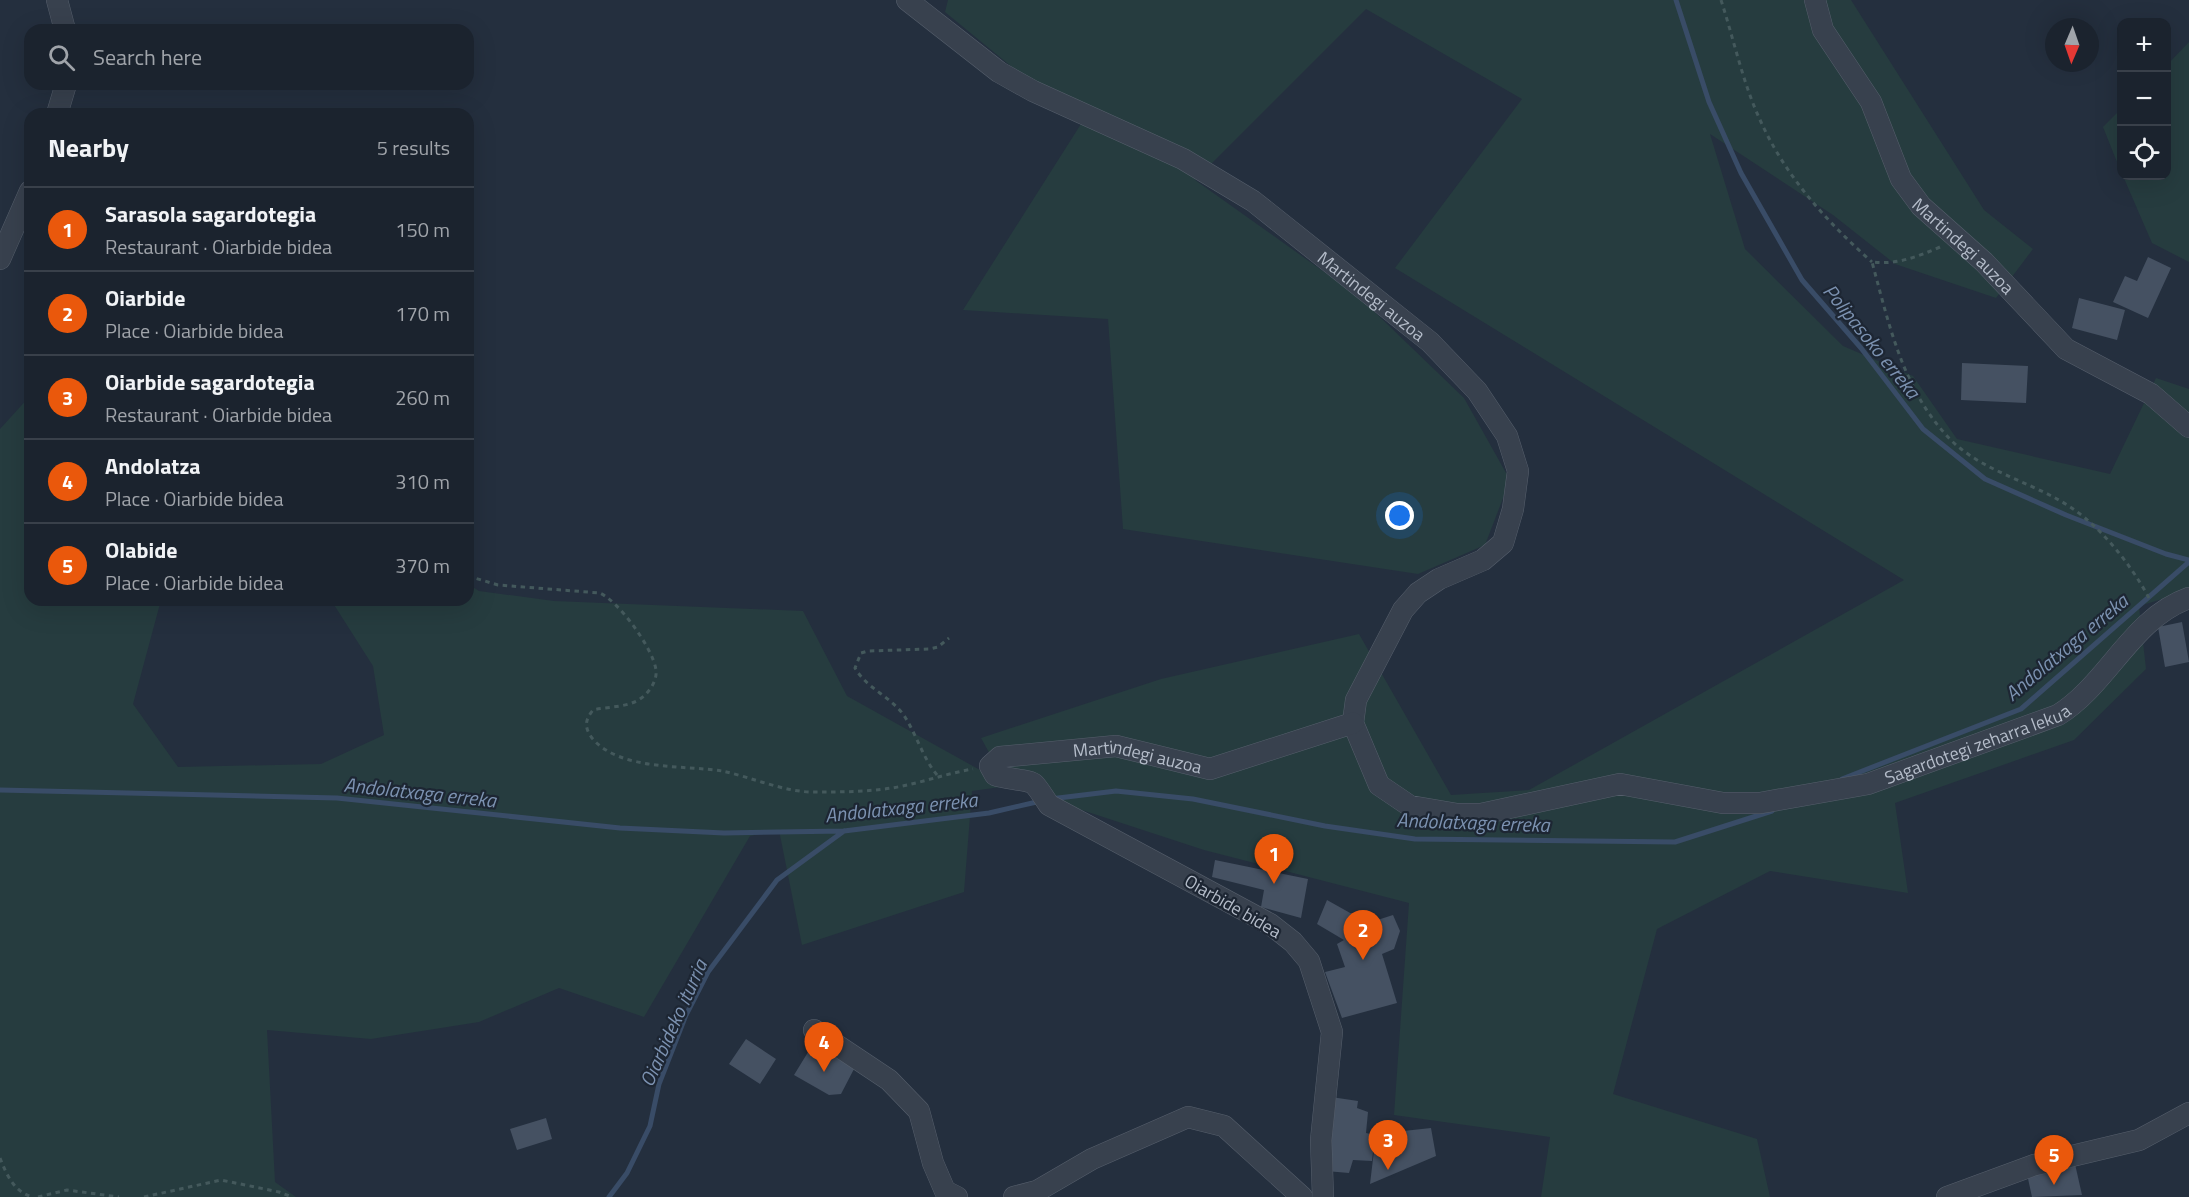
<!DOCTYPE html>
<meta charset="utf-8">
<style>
body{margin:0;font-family:"Titillium Web",sans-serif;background:#282f3a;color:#f1f3f6}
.controls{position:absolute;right:18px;top:18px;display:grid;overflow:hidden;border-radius:12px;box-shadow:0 6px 24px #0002}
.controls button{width:54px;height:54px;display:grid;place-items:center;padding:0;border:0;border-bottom:2px solid #39404a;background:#1b232e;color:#f1f3f6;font:30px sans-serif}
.compass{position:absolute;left:2045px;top:18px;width:54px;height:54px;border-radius:50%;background:#1b232e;box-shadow:0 6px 24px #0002;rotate:182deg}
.you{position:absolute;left:1400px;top:516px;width:21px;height:21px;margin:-15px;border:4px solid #fff;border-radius:50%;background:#1a73e8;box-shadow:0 0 0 9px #1a73e833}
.badge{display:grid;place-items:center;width:39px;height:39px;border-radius:50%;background:#ea580c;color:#fff;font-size:20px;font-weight:700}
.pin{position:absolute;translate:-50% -50px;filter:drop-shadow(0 2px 3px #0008)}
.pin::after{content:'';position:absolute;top:32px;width:21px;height:18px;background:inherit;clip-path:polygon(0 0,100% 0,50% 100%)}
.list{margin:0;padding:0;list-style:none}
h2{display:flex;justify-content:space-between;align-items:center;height:78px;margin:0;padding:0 24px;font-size:26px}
h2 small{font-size:20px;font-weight:400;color:#a0a4aa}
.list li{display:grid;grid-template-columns:39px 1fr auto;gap:18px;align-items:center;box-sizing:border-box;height:84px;padding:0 24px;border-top:2px solid #39404a}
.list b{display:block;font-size:22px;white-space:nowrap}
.list p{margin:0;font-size:20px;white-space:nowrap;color:#a0a4aa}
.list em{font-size:20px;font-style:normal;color:#a0a4aa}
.icon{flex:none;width:33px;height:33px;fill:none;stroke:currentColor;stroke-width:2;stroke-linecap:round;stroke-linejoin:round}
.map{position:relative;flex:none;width:2189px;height:1197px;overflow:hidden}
.search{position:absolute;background:#1b232e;box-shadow:0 6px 24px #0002;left:24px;top:24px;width:450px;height:66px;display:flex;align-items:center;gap:15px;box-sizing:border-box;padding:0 21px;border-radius:18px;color:#a0a4aa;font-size:22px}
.panel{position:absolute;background:#1b232e;box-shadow:0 6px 24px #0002;left:24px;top:108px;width:450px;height:498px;border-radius:18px}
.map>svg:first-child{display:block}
.green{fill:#263c3f}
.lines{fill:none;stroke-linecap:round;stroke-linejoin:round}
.stream{stroke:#394c67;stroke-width:5}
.building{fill:#455162}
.minor-casing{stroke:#565f6c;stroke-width:22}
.path{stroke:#44595c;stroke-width:3;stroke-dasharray:4.5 4.5;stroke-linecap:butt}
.minor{stroke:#38414e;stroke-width:21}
.labels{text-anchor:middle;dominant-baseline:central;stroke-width:4.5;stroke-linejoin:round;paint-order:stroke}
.street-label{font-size:18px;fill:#b4bcc9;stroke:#1d2633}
.water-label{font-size:20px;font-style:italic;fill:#7c92b1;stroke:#1d2633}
</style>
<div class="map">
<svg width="2189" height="1197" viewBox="0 0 2189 1197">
<rect width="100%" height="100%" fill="#242f3e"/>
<!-- green -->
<path class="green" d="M 948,0 L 1851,0 L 1984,210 L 2033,249 L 1996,298 L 1895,264 L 1833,215 L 1710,134 L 1745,249 L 1843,346 L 1913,376 L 1957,439 L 2110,474 L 2156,378 L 2189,389 L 2189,591 L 2139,606 L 2146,669 L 2074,740 L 1895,803 L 1908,893 L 1770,871 L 1657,929 L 1613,1094 L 1757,1139 L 1770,1197 L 1541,1197 L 1550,1137 L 1394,1115 L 1409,903 L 1204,850 L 1008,786 L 972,791 L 964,892 L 802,945 L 779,830 L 750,836 L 644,1017 L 559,988 L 479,1022 L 371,1039 L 267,1030 L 275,1182 L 296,1197 L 0,1197 L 0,429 L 30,396 L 30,600 L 161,600 L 133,704 L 178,767 L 321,764 L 384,735 L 373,666 L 331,600 L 468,600 L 468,584 L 479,591 L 554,601 L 803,611 L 847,696 L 1007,785 L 981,738 L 1161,679 L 1359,634 L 1451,795 L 1529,790 L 1904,580 L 1395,268 L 1522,99 L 1366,9 L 1195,180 L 1358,296 L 1464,398 L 1510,480 L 1485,545 L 1418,574 L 1123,529 L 1108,319 L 963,310 L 1081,124 L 945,12 Z
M 2189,42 L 2189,262 L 2152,243 L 2123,176 L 2166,176 L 2167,65 Z
M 2121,109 L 2121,172 L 2103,127 Z"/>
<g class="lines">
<!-- stream -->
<path class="stream" d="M 1676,0 L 1709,102 L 1741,173 L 1802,280 L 1861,348 L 1923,429 L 1985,479 L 2066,515 L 2166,554 L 2189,560
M 1842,779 L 2021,709 L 2189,562
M 0,790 L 337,798 L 620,828 L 724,833 L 844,831 L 989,813 L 1041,801
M 1050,799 L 1116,791 L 1193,799 L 1325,826 L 1415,839 L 1675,842 L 1772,811
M 609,1197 L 627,1173 L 650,1126 L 659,1084 L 686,1015 L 708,972 L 777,880 L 844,831"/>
</g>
<!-- building -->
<path class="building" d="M 2148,257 L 2171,268 L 2148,318 L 2113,302 L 2125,276 L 2137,281 Z
M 2079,298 L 2125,310 L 2117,340 L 2072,328 Z
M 1962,363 L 2028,366 L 2026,403 L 1961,400 Z
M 2182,622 L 2189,662 L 2165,667 L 2158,627 Z
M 1215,860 L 1308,879 L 1301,918 L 1261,907 L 1264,890 L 1212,877 Z
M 1327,900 L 1368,923 L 1393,915 L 1400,931 L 1394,949 L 1382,954 L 1397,1003 L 1342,1018 L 1325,972 L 1345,967 L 1337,944 L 1344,940 L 1317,924 Z
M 746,1039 L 776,1059 L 760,1084 L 729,1064 Z
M 813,1044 L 820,1048 L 821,1045 L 854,1069 L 841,1094 L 829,1095 L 794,1075 Z
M 1331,1097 L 1358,1101 L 1357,1108 L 1368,1112 L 1366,1133 L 1375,1135 L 1372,1161 L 1353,1160 L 1349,1173 L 1326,1171 Z
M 546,1118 L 552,1139 L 517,1150 L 510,1129 Z
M 1431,1128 L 1436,1156 L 1370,1184 L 1376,1134 Z
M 2075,1164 L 2082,1195 L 2032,1197 L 2027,1174 Z"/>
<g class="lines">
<defs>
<g id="minor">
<path d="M 57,0 L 65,30"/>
<path id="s1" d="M 907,0 L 999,72 L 1033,91 L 1183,159 L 1253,201 L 1430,342 L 1477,391 L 1507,436 L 1518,471 L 1513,509 L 1503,543 L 1483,560 L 1439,579 L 1418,593 L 1403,610 L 1356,700 L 1353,723 L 1379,785 L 1410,806 L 1457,814 L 1481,814 L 1620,784 L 1723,803 L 1760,803 L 1868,784 L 2058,715 C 2108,684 2132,618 2189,598"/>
<path id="s2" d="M 1815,0 L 1823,30 L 1871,102 L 1901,179 L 1921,206 L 1984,262 L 2066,349 L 2151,394 L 2189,427"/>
<path d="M 57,114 L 66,84"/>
<path d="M 0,259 L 30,191"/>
<path d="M 814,1030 L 889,1080 L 919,1111 L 933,1163 L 945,1191 L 957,1197"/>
<path d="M 1014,1197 L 1037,1191 L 1092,1159 L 1188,1117 L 1224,1126 L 1302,1197"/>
<path id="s3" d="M 1323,1197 L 1321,1140 L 1332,1032 L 1309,961 L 1293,942 L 1270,924 L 1049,805 C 1044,798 1039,789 1034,784 C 1030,780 1005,779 995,775 L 990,766 L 1000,757 L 1116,746 L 1210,769 L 1353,723"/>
<path d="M 1947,1197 L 2034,1165 L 2139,1140 L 2189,1113"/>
</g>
</defs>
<!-- minor casing -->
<use href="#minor" class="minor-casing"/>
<!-- path -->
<path class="path" d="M 1721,0 C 1734,40 1743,84 1761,122 C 1786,177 1827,222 1872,262
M 1940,247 C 1917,257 1896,265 1872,262 C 1889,324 1902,387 1947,436 C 1975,467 2021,479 2057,499 C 2095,519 2129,561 2149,598
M 468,576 L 498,585 L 600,593 C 619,602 653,648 656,670 C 657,679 652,688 645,695 C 632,708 610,706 593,710 C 585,720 584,727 592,738 C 619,771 684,765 722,771 C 751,777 787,793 815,792 C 838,792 861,792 884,789 C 913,786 943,774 973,769
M 937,775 C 923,758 917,736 905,717 C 892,697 867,689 855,668 L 861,653 L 868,651 L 929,649 L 938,647 L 949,638
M 0,1158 C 7,1176 14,1191 32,1197
M 38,1197 L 67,1190 L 119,1197
M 144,1197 L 221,1180 L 279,1192 L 292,1197"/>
<!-- minor -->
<use href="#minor" class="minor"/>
</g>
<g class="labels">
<!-- street labels -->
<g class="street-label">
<text stroke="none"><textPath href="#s2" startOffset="292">Martindegi auzoa</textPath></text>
<text stroke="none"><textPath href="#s1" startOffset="554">Martindegi auzoa</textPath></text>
<text stroke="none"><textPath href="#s1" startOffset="1794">Sagardotegi zeharra lekua</textPath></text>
<text stroke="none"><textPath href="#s3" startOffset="774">Martindegi auzoa</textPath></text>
<text transform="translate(1233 906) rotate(30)">Oiarbide bidea</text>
</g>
<!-- water labels -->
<g class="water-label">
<text transform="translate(1872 341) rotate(51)">Polipasoko erreka</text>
<text transform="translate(2066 647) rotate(-40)">Andolatxaga erreka</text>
<text transform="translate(420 792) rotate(6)">Andolatxaga erreka</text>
<text transform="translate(901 807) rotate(-6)">Andolatxaga erreka</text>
<text transform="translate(1473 822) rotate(2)">Andolatxaga erreka</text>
<text transform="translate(673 1023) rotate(-66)">Oiarbideko iturria</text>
</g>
</g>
</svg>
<div class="controls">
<button>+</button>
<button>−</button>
<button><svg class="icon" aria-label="locate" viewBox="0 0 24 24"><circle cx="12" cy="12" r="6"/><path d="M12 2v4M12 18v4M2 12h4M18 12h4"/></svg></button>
</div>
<svg class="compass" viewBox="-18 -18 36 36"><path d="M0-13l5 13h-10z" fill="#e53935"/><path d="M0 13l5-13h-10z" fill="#a0a4aa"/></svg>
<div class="you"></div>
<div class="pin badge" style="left:1274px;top:884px">1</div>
<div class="pin badge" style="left:1363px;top:960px">2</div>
<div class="pin badge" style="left:1388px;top:1170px">3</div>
<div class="pin badge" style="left:824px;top:1072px">4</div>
<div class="pin badge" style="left:2054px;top:1185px">5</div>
<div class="search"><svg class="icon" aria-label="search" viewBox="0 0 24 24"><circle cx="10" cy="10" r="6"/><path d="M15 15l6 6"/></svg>Search here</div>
<section class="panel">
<h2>Nearby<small>5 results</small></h2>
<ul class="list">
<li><span class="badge">1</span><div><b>Sarasola sagardotegia</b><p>Restaurant · Oiarbide bidea</p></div><em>150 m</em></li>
<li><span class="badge">2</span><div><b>Oiarbide</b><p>Place · Oiarbide bidea</p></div><em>170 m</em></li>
<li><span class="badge">3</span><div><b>Oiarbide sagardotegia</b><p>Restaurant · Oiarbide bidea</p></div><em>260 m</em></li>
<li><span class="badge">4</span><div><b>Andolatza</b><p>Place · Oiarbide bidea</p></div><em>310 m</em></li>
<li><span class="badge">5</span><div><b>Olabide</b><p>Place · Oiarbide bidea</p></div><em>370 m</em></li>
</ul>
</section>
</div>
